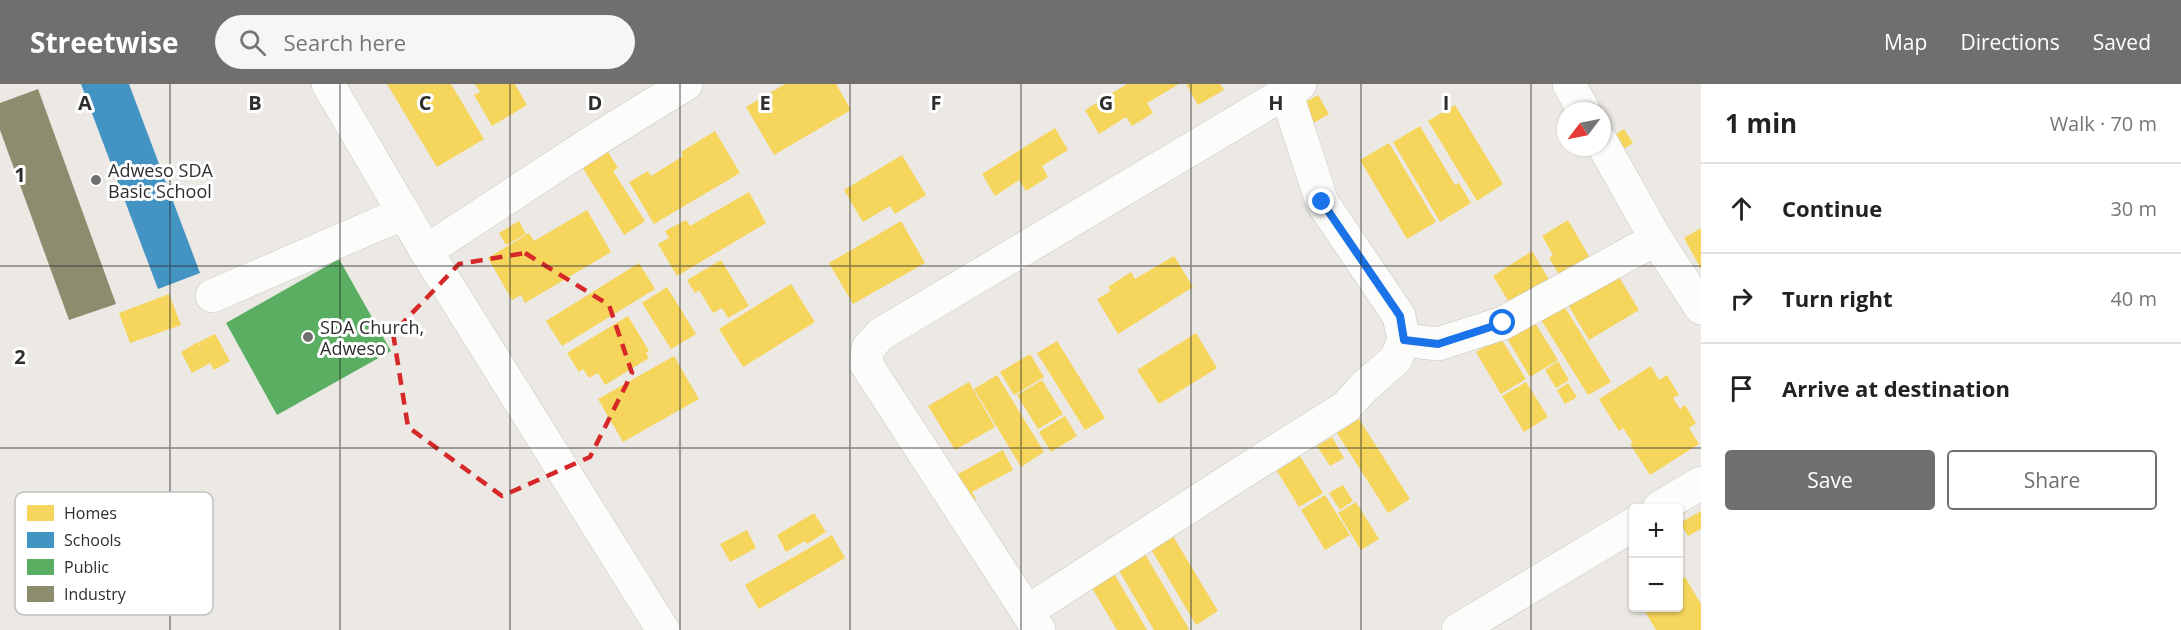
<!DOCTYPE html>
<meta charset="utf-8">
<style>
body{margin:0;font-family:"Open Sans",sans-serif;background:#f6f6f6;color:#222}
.controls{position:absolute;right:18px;bottom:18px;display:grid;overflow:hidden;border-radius:6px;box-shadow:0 2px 4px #0004}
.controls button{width:54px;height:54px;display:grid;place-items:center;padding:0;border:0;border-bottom:2px solid #e0e0e0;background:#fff;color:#222;font:30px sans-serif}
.compass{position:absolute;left:1557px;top:18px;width:54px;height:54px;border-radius:50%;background:#fff;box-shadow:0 2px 4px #0004;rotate:238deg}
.stop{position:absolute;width:18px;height:18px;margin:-14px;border:4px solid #1a73e8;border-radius:50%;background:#fff}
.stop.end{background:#1a73e8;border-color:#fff;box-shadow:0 2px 6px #0008}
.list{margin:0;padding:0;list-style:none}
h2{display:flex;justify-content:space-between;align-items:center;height:78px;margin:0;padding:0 24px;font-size:26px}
h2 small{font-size:20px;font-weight:400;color:#767676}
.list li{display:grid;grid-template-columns:39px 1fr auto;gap:18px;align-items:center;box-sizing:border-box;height:90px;padding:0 24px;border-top:2px solid #e0e0e0}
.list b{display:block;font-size:22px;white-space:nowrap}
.list em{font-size:20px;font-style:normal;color:#767676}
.actions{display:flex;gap:12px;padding:18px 24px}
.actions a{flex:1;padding:14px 0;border:2px solid #706f6e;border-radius:6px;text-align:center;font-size:21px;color:#706f6e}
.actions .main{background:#706f6e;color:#fff}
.icon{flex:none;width:33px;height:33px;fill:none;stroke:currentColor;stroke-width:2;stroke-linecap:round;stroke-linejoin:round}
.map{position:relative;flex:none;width:1701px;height:546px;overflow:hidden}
header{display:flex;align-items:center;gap:36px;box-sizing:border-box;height:84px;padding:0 30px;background:#706f6e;color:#fff}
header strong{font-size:28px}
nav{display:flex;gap:33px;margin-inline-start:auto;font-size:21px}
.search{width:420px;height:54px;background:#f6f6f6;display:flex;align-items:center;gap:15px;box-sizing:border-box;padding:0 21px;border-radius:33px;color:#767676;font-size:22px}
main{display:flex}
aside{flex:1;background:#fff}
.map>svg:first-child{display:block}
.homes{fill:#f6d55c}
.schools{fill:#4393c3}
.public{fill:#5aae61}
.industry{fill:#8c8c6e}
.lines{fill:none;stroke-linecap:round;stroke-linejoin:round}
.minor-casing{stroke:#c5c5c5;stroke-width:34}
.minor{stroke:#fcfcfb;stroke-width:33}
.route{stroke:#1a73e8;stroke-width:8}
.marked{fill:none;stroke:#d62828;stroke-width:4.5;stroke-dasharray:12 8;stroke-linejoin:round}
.grid{fill:none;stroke:#2e2e2e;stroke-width:1.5;stroke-opacity:0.55}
.poi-dot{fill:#706f6e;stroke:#fff;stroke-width:2}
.labels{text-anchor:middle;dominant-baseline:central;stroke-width:6;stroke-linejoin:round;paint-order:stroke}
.poi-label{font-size:18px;fill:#2e2e2e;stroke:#fff;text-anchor:start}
.key{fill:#fff;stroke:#c0c0c0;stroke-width:1.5}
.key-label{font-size:16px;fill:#2e2e2e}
.grid-label{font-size:20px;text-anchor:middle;font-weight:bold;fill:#2e2e2e;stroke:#fff;stroke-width:6;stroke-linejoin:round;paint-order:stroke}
</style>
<header>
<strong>Streetwise</strong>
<div class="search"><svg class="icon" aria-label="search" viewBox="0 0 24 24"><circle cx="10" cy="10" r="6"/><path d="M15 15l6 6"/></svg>Search here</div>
<nav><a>Map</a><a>Directions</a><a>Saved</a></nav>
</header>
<main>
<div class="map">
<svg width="1701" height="546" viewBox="0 0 1701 546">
<rect width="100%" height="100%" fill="#ece9e4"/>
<!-- homes -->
<path class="homes" d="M 387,0 L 451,0 L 484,55 L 437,83 Z
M 475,0 L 515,0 L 527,21 L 492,42 L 474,11 L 480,8 Z
M 785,0 L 836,0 L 851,26 L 774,71 L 746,23 Z
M 1127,0 L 1179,0 L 1147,19 L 1153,29 L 1132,42 L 1126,33 L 1099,50 L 1085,26 Z
M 1186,0 L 1220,0 L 1224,6 L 1198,21 Z
M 1318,11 L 1329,30 L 1308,42 L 1297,23 Z
M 1455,21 L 1503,100 L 1477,117 L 1428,37 Z
M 1420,42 L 1455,101 L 1459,99 L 1471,119 L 1440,138 L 1393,58 Z
M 1055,44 L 1068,66 L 1042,82 L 1048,93 L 1026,107 L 1019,96 L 995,112 L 982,90 Z
M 1624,45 L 1633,59 L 1614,71 L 1605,57 Z
M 715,47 L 740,89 L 654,140 L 629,98 L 648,87 L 651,92 L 683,72 L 681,68 Z
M 1389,59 L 1436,138 L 1407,155 L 1360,76 Z
M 608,68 L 618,84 L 613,87 L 645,137 L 624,151 L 583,84 Z
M 902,71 L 926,111 L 895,130 L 890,122 L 863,138 L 844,106 Z
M 749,108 L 766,139 L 677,192 L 658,160 L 669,154 L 665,147 L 686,136 L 690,142 Z
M 587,126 L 611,168 L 525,219 L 521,211 L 512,216 L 488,174 L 529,149 L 534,157 Z
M 1568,136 L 1593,179 L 1563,197 L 1549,174 L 1553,171 L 1542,152 Z
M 519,137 L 526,150 L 506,161 L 499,149 Z
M 901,137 L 925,179 L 853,220 L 829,179 Z
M 1701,144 L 1701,185 L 1684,154 Z
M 1532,167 L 1554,204 L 1515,228 L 1493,192 Z
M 1174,172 L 1193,203 L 1118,250 L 1097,215 L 1111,207 L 1108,203 L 1131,188 L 1135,195 Z
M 721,176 L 749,222 L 728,234 L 722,224 L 713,229 L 699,206 L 695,209 L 687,196 Z
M 639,179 L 655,205 L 562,262 L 546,237 Z
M 1616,188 L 1639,226 L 1589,256 L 1564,214 Z
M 791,200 L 815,238 L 743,283 L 719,245 Z
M 667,203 L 696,250 L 671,265 L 642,219 Z
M 169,210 L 181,241 L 130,259 L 119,229 Z
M 1561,217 L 1611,298 L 1588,311 L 1538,231 Z
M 628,232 L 649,267 L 646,269 L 649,274 L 605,301 L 598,289 L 589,294 L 583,285 L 579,288 L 567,269 Z
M 1532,234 L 1558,276 L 1530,293 L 1505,251 Z
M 1196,249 L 1217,284 L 1159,320 L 1137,286 Z
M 215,250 L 230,277 L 214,286 L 210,279 L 192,289 L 181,268 L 198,258 L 202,265 L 199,258 Z
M 1500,253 L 1526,295 L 1501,310 L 1476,268 Z
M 1057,257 L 1105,334 L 1085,346 L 1037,269 Z
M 1030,270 L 1044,293 L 1014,311 L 1000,288 Z
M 674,272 L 699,315 L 623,358 L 598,315 Z
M 1558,277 L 1569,296 L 1556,304 L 1545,286 Z
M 1651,282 L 1659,296 L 1667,291 L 1679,311 L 1673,314 L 1680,325 L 1685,321 L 1696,339 L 1689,344 L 1699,360 L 1650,391 L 1630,360 L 1633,359 L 1623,344 L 1619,347 L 1599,315 Z
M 997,291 L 1044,368 L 1021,383 L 974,305 Z
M 1042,296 L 1063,330 L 1038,345 L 1017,311 Z
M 969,298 L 995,343 L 955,366 L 928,322 Z
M 1526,298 L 1548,333 L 1524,348 L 1502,312 Z
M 1568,299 L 1577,313 L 1565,320 L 1557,306 Z
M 1065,332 L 1077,352 L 1051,368 L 1039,348 Z
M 1359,335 L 1410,415 L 1388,429 L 1337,349 Z
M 1332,353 L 1344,374 L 1330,382 L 1317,362 Z
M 1003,366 L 1013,386 L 972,408 L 976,415 L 966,420 L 952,393 Z
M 1300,372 L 1323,409 L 1299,423 L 1277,387 Z
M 1343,401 L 1353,417 L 1340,426 L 1329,409 Z
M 1325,411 L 1350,451 L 1325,466 L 1301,426 Z
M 1356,418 L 1379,455 L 1361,466 L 1338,429 Z
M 1701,427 L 1701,445 L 1688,452 L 1680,439 Z
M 814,429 L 826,448 L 807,460 L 805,457 L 786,468 L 777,451 Z
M 747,446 L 756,464 L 730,478 L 720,460 Z
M 1170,447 L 1218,527 L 1196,541 L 1148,460 Z
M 832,451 L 845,474 L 759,525 L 745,501 Z
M 1142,465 L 1189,545 L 1187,546 L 1154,546 L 1115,480 Z
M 1109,481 L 1147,546 L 1117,546 L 1086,494 Z
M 1685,493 L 1701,520 L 1701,546 L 1656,546 L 1643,524 L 1678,524 L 1678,496 Z"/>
<!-- schools -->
<path class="schools" d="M 81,0 L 129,0 L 200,189 L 158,205 Z"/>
<!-- public -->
<path class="public" d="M 339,175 L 391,267 L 277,331 L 226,239 Z"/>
<!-- industry -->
<path class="industry" d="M 38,5 L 116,220 L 69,236 L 0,46 L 0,19 Z"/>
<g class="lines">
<defs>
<path id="minor" d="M 328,0 L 426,167 L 663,546
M 1569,0 L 1584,27
M 1602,59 L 1656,155 L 1701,224
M 426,167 L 597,55 L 686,0
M 212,212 L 404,129
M 1404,256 L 1438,260 L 1503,239 L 1656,155
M 1659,424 L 1701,399
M 1028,527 L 1238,391 L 1346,323 L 1364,303 L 1396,275 L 1404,256 L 1399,232 L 1322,118 L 1286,8
M 1039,546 L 866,280 L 868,264 L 881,250 L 1300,0
M 1458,546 L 1634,440"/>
</defs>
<!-- minor casing -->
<use href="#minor" class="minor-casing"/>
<!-- minor -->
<use href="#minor" class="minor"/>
</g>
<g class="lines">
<!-- route -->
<path class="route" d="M 1322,118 L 1400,232 L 1404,256 L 1438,260 L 1503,239"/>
</g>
<!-- marked area -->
<path class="marked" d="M 525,169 L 609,221 L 632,289 L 590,373 L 502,412 L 408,343 L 393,249 L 459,180 Z"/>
<!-- grid -->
<path class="grid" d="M 170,0 L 170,546M 340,0 L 340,546M 510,0 L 510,546M 680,0 L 680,546M 850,0 L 850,546M 1021,0 L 1021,546M 1191,0 L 1191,546M 1361,0 L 1361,546M 1531,0 L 1531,546M 0,182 L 1701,182M 0,364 L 1701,364"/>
<!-- markers -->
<g class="poi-dot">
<circle cx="96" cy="96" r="6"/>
<circle cx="308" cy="253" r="6"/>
</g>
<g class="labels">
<!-- poi labels -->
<g class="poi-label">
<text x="108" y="86">Adweso SDA<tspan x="108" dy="21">Basic School</tspan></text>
<text x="320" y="243">SDA Church,<tspan x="320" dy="21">Adweso</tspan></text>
</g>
</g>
<!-- legend -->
<rect x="15" y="408" width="198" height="123" rx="9" class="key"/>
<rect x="27" y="421" width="27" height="16" fill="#f6d55c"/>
<rect x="27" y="448" width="27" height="16" fill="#4393c3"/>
<rect x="27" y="475" width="27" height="16" fill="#5aae61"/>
<rect x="27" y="502" width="27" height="16" fill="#8c8c6e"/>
<g class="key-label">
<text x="64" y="435">Homes</text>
<text x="64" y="462">Schools</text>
<text x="64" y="489">Public</text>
<text x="64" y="516">Industry</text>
</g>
<g class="grid-label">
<text x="85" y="26">A</text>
<text x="255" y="26">B</text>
<text x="425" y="26">C</text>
<text x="595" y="26">D</text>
<text x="765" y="26">E</text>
<text x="936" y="26">F</text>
<text x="1106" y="26">G</text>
<text x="1276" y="26">H</text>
<text x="1446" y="26">I</text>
<text x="20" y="98">1</text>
<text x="20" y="280">2</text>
</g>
</svg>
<div class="controls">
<button>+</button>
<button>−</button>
</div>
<svg class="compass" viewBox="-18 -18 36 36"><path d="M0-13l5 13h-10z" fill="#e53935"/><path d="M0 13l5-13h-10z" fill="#767676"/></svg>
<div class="stop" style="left:1503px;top:239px"></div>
<div class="stop end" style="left:1322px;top:118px"></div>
</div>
<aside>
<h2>1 min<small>Walk · 70 m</small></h2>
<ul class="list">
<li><svg class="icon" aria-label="ahead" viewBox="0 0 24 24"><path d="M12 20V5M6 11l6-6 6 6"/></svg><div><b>Continue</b></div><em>30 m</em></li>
<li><svg class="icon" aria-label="right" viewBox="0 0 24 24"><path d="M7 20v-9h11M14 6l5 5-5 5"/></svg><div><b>Turn right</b></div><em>40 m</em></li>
<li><svg class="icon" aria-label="arrive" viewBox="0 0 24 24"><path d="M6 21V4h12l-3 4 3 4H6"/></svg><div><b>Arrive at destination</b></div></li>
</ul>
<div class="actions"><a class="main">Save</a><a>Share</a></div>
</aside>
</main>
